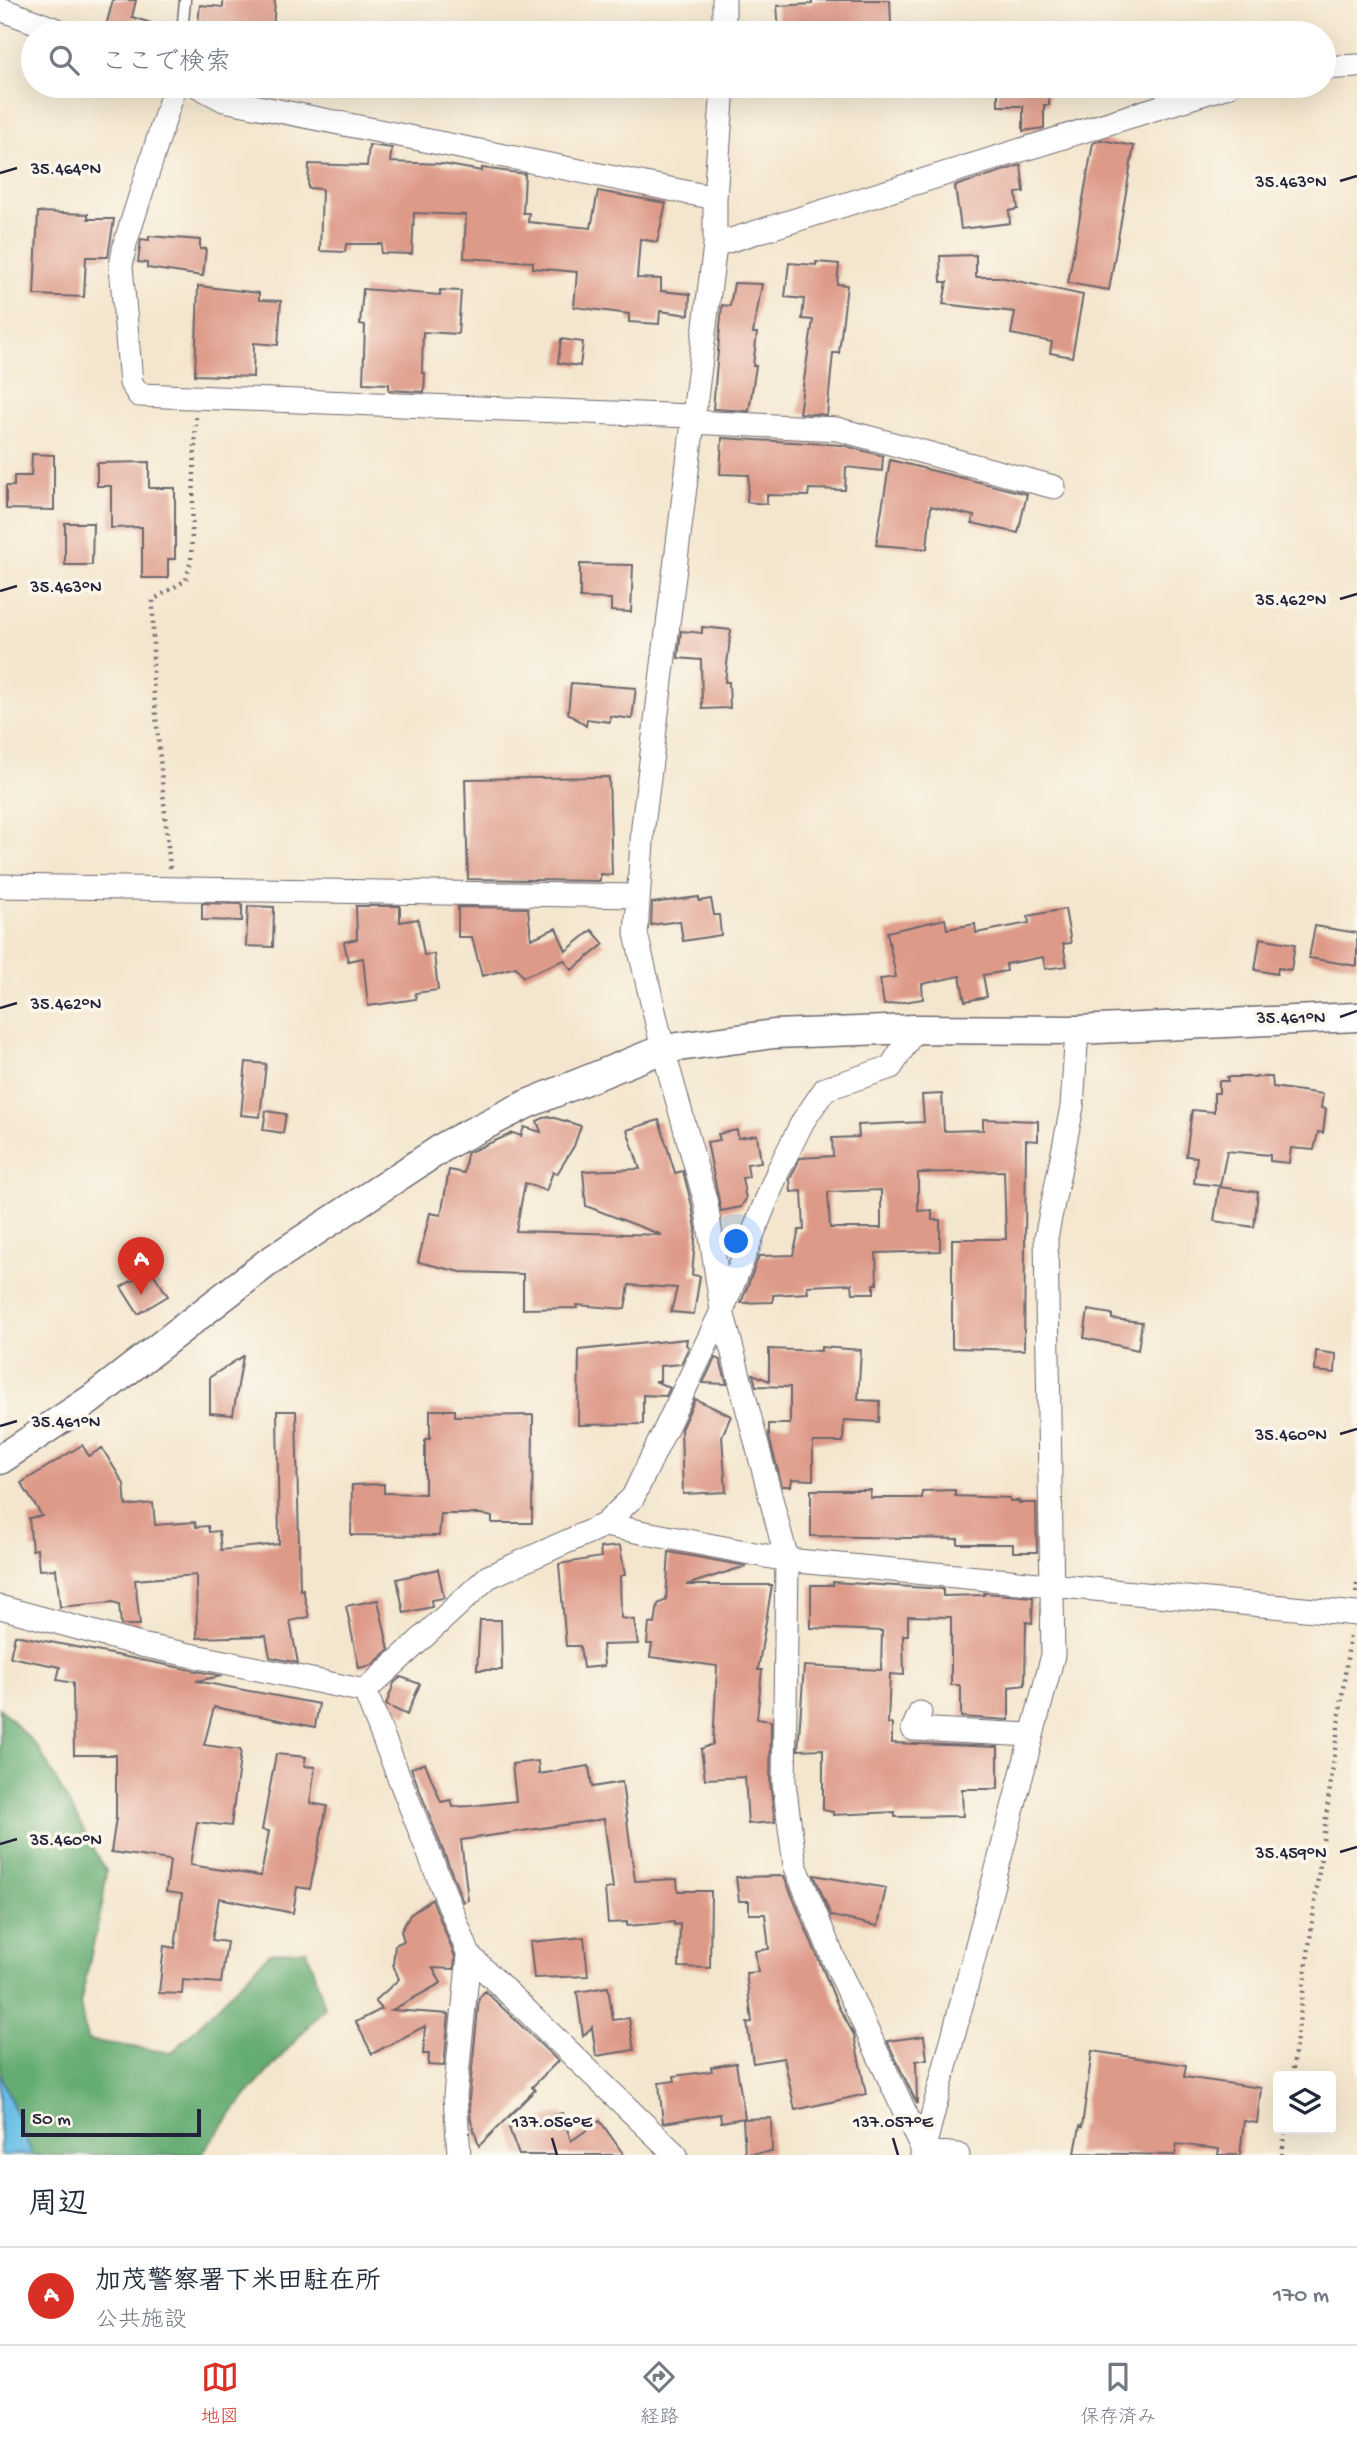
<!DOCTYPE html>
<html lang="ja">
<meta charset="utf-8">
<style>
body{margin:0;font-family:"Gochi Hand","Klee One",sans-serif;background:#f6f6f7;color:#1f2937}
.controls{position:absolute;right:21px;bottom:21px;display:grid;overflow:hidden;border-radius:7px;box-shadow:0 7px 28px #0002}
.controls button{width:63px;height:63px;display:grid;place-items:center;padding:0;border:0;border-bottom:2px solid #e0e1e3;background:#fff;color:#1f2937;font:35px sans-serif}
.scale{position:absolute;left:21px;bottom:18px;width:180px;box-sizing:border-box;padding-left:7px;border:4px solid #22223b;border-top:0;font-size:19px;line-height:24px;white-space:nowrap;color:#22223b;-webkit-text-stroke:5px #fbf7ec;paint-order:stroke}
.you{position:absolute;left:737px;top:1242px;width:24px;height:24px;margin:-18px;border:5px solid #fff;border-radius:50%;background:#1a73e8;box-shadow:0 0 0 10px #1a73e833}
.badge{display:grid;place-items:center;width:46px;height:46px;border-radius:50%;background:#d93025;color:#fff;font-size:23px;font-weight:700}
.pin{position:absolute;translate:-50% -58px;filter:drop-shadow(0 2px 4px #0008)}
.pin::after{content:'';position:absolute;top:37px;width:24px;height:21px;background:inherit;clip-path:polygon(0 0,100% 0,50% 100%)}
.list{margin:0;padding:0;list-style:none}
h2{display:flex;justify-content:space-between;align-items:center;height:91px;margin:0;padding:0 28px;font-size:30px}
h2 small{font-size:23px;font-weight:400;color:#747a83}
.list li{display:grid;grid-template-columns:46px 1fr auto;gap:21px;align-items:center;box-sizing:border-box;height:98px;padding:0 28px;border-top:2px solid #e0e1e3}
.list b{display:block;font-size:26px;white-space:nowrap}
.list p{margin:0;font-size:23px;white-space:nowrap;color:#747a83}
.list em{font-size:23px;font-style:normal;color:#747a83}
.icon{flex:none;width:38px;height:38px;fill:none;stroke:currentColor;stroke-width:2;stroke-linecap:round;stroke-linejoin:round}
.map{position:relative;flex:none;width:1357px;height:2155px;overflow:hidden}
.search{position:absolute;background:#fff;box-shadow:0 7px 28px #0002;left:21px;right:21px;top:21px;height:77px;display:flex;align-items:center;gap:18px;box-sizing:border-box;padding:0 24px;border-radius:38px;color:#747a83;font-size:26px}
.sheet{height:189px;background:#fff}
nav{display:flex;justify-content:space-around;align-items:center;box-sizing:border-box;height:98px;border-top:2px solid #e0e1e3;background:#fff;font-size:19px;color:#747a83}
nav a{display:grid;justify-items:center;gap:4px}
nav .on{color:#d93025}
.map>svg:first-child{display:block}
.forest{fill:#65ac72;stroke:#446756;stroke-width:2}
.water{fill:#6abee6;stroke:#467090;stroke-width:2}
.building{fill:#de9a88;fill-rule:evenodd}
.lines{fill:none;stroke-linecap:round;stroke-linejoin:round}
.service-casing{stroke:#6c676e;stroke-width:13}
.minor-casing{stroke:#6c676e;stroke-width:25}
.tertiary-casing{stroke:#6c676e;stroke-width:31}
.path{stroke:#6c676e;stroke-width:4.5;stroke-dasharray:2 5;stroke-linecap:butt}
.service{stroke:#fff;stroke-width:10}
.minor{stroke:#fff;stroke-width:23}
.tertiary{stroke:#fff;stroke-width:28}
.ticks{fill:none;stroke:#22223b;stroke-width:2.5}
.ticks-label{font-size:18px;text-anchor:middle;fill:#22223b;stroke:#fbf7ec;stroke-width:7;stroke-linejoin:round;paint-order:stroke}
</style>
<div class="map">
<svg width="1357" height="2155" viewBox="0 0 1357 2155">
<rect width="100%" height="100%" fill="#fbf7ec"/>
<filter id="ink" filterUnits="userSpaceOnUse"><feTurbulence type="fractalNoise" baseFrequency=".0143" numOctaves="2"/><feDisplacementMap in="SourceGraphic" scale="14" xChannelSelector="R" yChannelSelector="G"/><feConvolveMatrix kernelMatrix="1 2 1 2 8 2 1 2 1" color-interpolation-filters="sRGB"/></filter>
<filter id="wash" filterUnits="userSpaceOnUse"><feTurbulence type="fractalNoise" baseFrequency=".00686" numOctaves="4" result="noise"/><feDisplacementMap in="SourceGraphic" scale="28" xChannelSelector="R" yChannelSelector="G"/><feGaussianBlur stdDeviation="1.57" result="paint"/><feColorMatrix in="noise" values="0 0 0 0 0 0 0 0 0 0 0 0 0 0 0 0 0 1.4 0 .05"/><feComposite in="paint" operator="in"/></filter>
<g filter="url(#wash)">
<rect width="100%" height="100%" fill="#f4e6ce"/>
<!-- forest -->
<path class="forest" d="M 0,1708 L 39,1749 L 106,1871 L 103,1901 L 80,2004 L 87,2040 L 172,2053 L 270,1953 L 307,1950 L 325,2007 L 240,2103 L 201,2155 L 32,2155 L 0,2072 Z"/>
<!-- water -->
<path class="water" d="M 0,2072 L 32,2155 L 0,2155 Z"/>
<g id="blocks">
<!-- building -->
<path class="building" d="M 113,0 L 136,0 L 132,17 L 170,29 L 169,33 L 104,33 Z
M 223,0 L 275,0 L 273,33 L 197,33 L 200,5 L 223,7 Z
M 812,0 L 890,0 L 891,25 L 849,28 L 849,33 L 779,33 L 777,6 L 812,4 Z
M 998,86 L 1049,86 L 1049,105 L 1044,105 L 1044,128 L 1023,131 L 1023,106 L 998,106 Z
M 1101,140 L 1134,146 L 1109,290 L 1068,283 L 1093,143 Z
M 369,145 L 392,148 L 390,162 L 442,164 L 482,171 L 482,168 L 525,174 L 523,213 L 529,213 L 528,222 L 591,228 L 598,191 L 666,203 L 657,242 L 640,239 L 637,278 L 661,279 L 661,291 L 690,294 L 689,315 L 660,311 L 659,324 L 629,322 L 629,314 L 574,307 L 577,272 L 533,268 L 533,262 L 464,258 L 466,215 L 414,213 L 412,254 L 381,253 L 382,244 L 346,244 L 345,252 L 320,251 L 322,189 L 308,188 L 309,164 L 367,166 Z
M 1021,165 L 1024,192 L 1016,193 L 1018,209 L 1009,211 L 1010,223 L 961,229 L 955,186 Z
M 38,212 L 88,214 L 88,219 L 114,219 L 108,257 L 86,257 L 84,297 L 34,295 Z
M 149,236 L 200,240 L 200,249 L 206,249 L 203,276 L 147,268 L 147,263 L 138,262 L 141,239 L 149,240 Z
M 976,255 L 976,277 L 999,277 L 1083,295 L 1072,357 L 1050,353 L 1052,342 L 1011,334 L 1015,312 L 943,304 L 947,282 L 941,282 L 940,256 Z
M 816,262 L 839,264 L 837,284 L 847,285 L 839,353 L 833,353 L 827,415 L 799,413 L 813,320 L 802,319 L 804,299 L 785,297 L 789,263 L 816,265 Z
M 734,283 L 762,284 L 753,333 L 757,333 L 753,366 L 756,366 L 749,411 L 713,409 L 722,305 L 730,306 Z
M 198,286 L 259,293 L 259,300 L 281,301 L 278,345 L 254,343 L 253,377 L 195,375 Z
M 363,289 L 440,295 L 440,290 L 461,291 L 458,334 L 423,332 L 422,373 L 425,373 L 424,392 L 389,390 L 389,384 L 363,383 L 365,325 L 360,324 Z
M 561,339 L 583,342 L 580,366 L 558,363 Z
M 722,438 L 842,445 L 883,456 L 882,471 L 846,467 L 845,490 L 809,489 L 808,496 L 767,495 L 767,504 L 747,502 L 749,475 L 720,474 Z
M 32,454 L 54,455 L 54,510 L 6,509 L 6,486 L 14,486 L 14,476 L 31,476 Z
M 890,460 L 1027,494 L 1018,533 L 972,523 L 974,516 L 931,506 L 927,549 L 876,545 Z
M 149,462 L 149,488 L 175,488 L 175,559 L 168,559 L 168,578 L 142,578 L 142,527 L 111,528 L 111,486 L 97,486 L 97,463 Z
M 65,523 L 93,523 L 92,565 L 65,565 Z
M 580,564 L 633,565 L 631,612 L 611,611 L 611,599 L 580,598 Z
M 702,627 L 731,630 L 725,682 L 729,682 L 730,708 L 702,709 L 701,660 L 678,658 L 681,631 L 702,633 Z
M 571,683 L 636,688 L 632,719 L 610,716 L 610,722 L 587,719 L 586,726 L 568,713 Z
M 609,777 L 612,875 L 600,874 L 600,881 L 468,879 L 465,779 Z
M 699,897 L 699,901 L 711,899 L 714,915 L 719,915 L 721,935 L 683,941 L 680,921 L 651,925 L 652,903 Z
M 202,903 L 242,904 L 242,921 L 202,920 Z
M 248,906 L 274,907 L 273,947 L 246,946 Z
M 356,906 L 400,906 L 400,922 L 418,919 L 424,955 L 434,954 L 438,990 L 415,993 L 416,999 L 368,1006 L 363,958 L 348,961 L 344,942 L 357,939 Z
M 458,907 L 528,908 L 531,939 L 556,928 L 566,951 L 592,930 L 604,944 L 572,970 L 564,960 L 523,977 L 516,967 L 482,976 L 472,937 L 458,937 Z
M 1065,909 L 1071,943 L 1063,944 L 1067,966 L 1045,969 L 1043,957 L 1006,964 L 1007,971 L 983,975 L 987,997 L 965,1001 L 960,976 L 922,984 L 923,999 L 884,1005 L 880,979 L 896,977 L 887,932 L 945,919 L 947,929 L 975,924 L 976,933 L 1029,923 L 1028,916 Z
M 1315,926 L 1357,933 L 1357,966 L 1309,958 Z
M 1260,938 L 1295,944 L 1291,970 L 1278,968 L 1277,974 L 1255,970 Z
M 246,1062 L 266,1064 L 260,1117 L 241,1115 Z
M 1227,1077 L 1272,1077 L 1273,1087 L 1323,1094 L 1321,1108 L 1326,1109 L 1323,1133 L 1318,1132 L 1314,1150 L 1291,1148 L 1289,1163 L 1270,1161 L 1270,1155 L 1227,1151 L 1220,1186 L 1194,1183 L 1197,1157 L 1186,1156 L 1192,1110 L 1214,1112 L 1214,1093 L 1219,1093 L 1219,1081 L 1228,1081 Z
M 942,1094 L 944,1131 L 983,1130 L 983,1119 L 1038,1121 L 1038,1141 L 1026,1140 L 1024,1350 L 952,1348 L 952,1239 L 1006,1239 L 1004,1171 L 918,1173 L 918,1211 L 932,1210 L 932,1220 L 940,1220 L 940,1251 L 876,1253 L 877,1284 L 874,1284 L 874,1293 L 853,1293 L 852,1284 L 807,1286 L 808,1293 L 773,1295 L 773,1302 L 741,1303 L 759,1256 L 793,1255 L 799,1230 L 804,1230 L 802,1191 L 791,1192 L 790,1179 L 800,1158 L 833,1156 L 832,1138 L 859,1137 L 858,1125 L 924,1122 L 922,1095 ZM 881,1190 L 881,1228 L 830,1228 L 828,1192 Z
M 266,1111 L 286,1114 L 283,1133 L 263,1130 Z
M 548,1116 L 581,1126 L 574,1146 L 557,1174 L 553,1172 L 546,1191 L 525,1183 L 516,1231 L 662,1235 L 586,1206 L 583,1171 L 640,1169 L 627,1130 L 659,1120 L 675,1173 L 683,1171 L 692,1206 L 696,1229 L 692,1275 L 700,1276 L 694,1314 L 671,1312 L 677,1288 L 629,1285 L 625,1309 L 577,1305 L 577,1308 L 523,1309 L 523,1274 L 461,1272 L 418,1262 L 430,1213 L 441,1215 L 449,1170 L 464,1173 L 467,1153 L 513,1133 L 521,1136 L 524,1127 L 541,1132 L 537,1121 Z
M 737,1130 L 738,1138 L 757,1135 L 761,1162 L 747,1164 L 749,1177 L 742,1178 L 746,1199 L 741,1207 L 721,1211 L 707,1142 L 720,1140 L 718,1134 Z
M 1219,1187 L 1258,1192 L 1254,1227 L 1214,1221 Z
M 151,1270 L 168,1296 L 138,1314 L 121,1287 Z
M 1088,1310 L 1112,1314 L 1112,1319 L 1142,1322 L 1138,1350 L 1084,1338 Z
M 687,1339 L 686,1345 L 689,1347 L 681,1364 L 660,1366 L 660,1381 L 655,1381 L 670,1388 L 666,1396 L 643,1395 L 643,1424 L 578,1425 L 579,1350 Z
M 821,1347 L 861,1350 L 858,1400 L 880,1401 L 879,1422 L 844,1420 L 843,1442 L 813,1442 L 813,1480 L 792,1479 L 791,1486 L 782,1486 L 769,1437 L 769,1424 L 790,1424 L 790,1387 L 756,1386 L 753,1374 L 769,1381 L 769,1349 L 821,1351 Z
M 1316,1351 L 1336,1354 L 1335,1373 L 1315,1371 Z
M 243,1356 L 233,1415 L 210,1413 L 210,1377 Z
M 715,1358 L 720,1360 L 727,1384 L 703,1383 Z
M 695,1399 L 731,1416 L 722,1436 L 726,1492 L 683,1494 L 681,1429 Z
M 430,1410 L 455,1410 L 455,1416 L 533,1415 L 532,1523 L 492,1523 L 492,1517 L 481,1514 L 441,1514 L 439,1536 L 351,1535 L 352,1485 L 384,1484 L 384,1493 L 425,1494 L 425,1439 L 430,1439 Z
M 277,1411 L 296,1411 L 300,1590 L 303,1589 L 309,1617 L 290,1621 L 298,1663 L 270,1657 L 266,1636 L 197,1638 L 196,1575 L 135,1580 L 140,1625 L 121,1625 L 119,1604 L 113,1602 L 60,1607 L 56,1569 L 39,1570 L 37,1549 L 32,1550 L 29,1518 L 42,1516 L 21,1483 L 82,1445 L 89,1456 L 102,1448 L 124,1484 L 126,1506 L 153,1503 L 155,1525 L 195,1522 L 196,1527 L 208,1526 L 209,1532 L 219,1531 L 221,1550 L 279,1544 Z
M 811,1490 L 871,1490 L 870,1498 L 922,1498 L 922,1491 L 955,1490 L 955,1496 L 1010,1498 L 1010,1501 L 1019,1501 L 1019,1503 L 1036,1503 L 1037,1552 L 1013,1552 L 1013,1544 L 958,1544 L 958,1539 L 811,1536 Z
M 620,1546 L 625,1575 L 620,1576 L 621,1618 L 634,1620 L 638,1644 L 602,1645 L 604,1666 L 583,1668 L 580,1646 L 566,1646 L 559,1564 L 601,1557 L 600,1548 Z
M 669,1552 L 746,1566 L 686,1585 L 772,1585 L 758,1670 L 762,1670 L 757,1719 L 771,1721 L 770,1783 L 775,1822 L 748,1824 L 745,1777 L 705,1779 L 701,1749 L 713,1744 L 717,1666 L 650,1657 L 652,1644 L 647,1644 L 649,1623 L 655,1624 L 658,1604 L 666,1600 Z
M 438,1569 L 444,1598 L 431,1600 L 432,1607 L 404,1613 L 397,1579 Z
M 833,1582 L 943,1589 L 943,1596 L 984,1595 L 984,1593 L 1033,1597 L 1032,1623 L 1026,1622 L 1025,1685 L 1009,1687 L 1009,1720 L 961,1717 L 961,1690 L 959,1685 L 951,1685 L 951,1617 L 908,1616 L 908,1635 L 903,1635 L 904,1675 L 890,1674 L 888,1724 L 892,1724 L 892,1743 L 998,1747 L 998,1789 L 962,1789 L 963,1816 L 895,1817 L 895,1812 L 833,1815 L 833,1812 L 823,1810 L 823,1749 L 798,1750 L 804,1666 L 881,1670 L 882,1631 L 811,1628 L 811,1585 L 833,1585 Z
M 378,1600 L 389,1650 L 372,1665 L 359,1668 L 346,1606 Z
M 480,1620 L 501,1620 L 502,1670 L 477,1670 Z
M 15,1635 L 222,1676 L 196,1681 L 319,1704 L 315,1727 L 214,1707 L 204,1745 L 241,1750 L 231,1826 L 197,1822 L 190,1865 L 261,1876 L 269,1831 L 262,1830 L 276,1754 L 306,1757 L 304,1766 L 315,1767 L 310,1803 L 327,1806 L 310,1889 L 297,1887 L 293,1913 L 219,1898 L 212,1940 L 227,1942 L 221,1983 L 183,1980 L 182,1994 L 159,1993 L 164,1946 L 175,1948 L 182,1894 L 166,1892 L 170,1860 L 111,1852 L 116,1818 L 116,1755 L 74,1755 L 73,1683 L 57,1680 L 60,1667 L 10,1657 Z
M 401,1677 L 420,1684 L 407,1715 L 386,1705 L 394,1683 Z
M 538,1761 L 539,1774 L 589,1766 L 592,1787 L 622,1782 L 635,1881 L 677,1879 L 678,1891 L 711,1891 L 710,1968 L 679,1967 L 680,1924 L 674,1925 L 674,1922 L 627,1926 L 627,1922 L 608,1923 L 605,1889 L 613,1888 L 604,1819 L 461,1840 L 468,1900 L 463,1902 L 411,1768 L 425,1763 L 441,1802 L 451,1800 L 453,1807 L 470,1806 L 516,1801 L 512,1764 Z
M 814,1875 L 886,1888 L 878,1926 L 831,1916 Z
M 784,1876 L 838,2006 L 854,2035 L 866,2094 L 795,2110 L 784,2058 L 753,2063 L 747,2023 L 752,2022 L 746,1973 L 758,1972 L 755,1951 L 769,1949 L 765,1914 L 749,1914 L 749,1901 L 739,1901 L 736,1877 Z
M 432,1899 L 455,1957 L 454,1969 L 433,1968 L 441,1983 L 392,2010 L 449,2014 L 444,2066 L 428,2065 L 429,2054 L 423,2054 L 425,2026 L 372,2054 L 356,2022 L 382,2009 L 375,2001 L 399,1979 L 393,1965 L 395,1945 L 404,1941 L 401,1931 L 410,1915 Z
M 584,1937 L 588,1976 L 534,1978 L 530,1942 Z
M 608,1987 L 613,2020 L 629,2018 L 634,2050 L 596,2056 L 592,2027 L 583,2036 L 577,1992 Z
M 485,1991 L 558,2061 L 532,2087 L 535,2090 L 479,2146 L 471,2121 L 469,2099 L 479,1998 Z
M 924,2036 L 927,2059 L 916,2061 L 917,2104 L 887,2041 Z
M 1092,2051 L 1186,2065 L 1184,2077 L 1261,2088 L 1257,2123 L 1244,2121 L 1240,2155 L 1218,2155 L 1219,2149 L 1177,2144 L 1175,2155 L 1075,2153 L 1080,2126 L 1082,2127 Z
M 736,2063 L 745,2118 L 721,2122 L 720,2114 L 663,2123 L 659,2083 L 675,2081 L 674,2076 L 712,2071 L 711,2067 Z
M 562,2113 L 571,2141 L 600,2121 L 624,2155 L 519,2155 L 509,2128 Z
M 771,2118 L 772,2152 L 745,2154 L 743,2119 Z"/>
</g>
</g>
<g filter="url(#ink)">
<use href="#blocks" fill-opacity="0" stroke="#6c676e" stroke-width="2"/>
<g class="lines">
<defs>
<path id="service" d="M 182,33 L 185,0"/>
<path id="minor" d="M 724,0 L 724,33
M 0,9 L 65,33
M 1324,68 L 1357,66
M 175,86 L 125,244 L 121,266 L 131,383 L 139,395 L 692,416
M 198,86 L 224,100 L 715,198
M 723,86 L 715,198 L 715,245 L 643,826 L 636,934 L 663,1049 L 706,1203 L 722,1311 L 787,1560 L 784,1783 L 795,1865 L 835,1962 L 923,2151
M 715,245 L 1228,86
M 691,422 L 837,429 L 1054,487
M 0,886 L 637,896
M 604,1525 L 787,1560 L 1357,1614
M 0,1607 L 141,1645 L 365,1691
M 365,1691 L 488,1577 L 604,1525 L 633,1497 L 722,1311 L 778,1171 L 803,1121 L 825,1089 L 891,1067 L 915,1029
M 365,1691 L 469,1955 L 676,2155
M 920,1713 L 913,1729 L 1032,1735
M 923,2151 L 958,2155
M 459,2155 L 455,2096 L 469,1955
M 922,2155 L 1053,1655 L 1046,1238 L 1072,1107 L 1077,1030"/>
<path id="tertiary" d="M 0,1460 L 90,1400 L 267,1263 L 448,1144 L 527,1104 L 663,1049 L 774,1034 L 915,1029 L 1077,1030 L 1357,1017"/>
</defs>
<!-- service casing -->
<use href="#service" class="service-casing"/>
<!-- minor casing -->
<use href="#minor" class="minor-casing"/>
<!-- tertiary casing -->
<use href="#tertiary" class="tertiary-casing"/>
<!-- path -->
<path class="path" d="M 170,868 L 153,683 L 153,600 L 186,580 L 191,560 L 196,417
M 1356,1593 L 1357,1583
M 1292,2076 L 1350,1636
M 1282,2155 L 1285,2129"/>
<!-- service -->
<use href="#service" class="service"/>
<!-- minor -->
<use href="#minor" class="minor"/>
<!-- tertiary -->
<use href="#tertiary" class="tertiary"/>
</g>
</g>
<!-- ticks -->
<path class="ticks" d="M 0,173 L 17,168M 1340,181 L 1357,176M 0,591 L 17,586M 1340,599 L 1357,594M 0,1008 L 17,1003M 1340,1017 L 1357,1011M 0,1426 L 17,1421M 1340,1434 L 1357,1429M 0,1844 L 17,1839M 1340,1852 L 1357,1847M 552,2138 L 557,2155M 893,2138 L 898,2155"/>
<g class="ticks-label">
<text x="66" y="174">35.464°N</text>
<text x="1291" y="187">35.463°N</text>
<text x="66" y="592">35.463°N</text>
<text x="1291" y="605">35.462°N</text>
<text x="66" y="1009">35.462°N</text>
<text x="1291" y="1023">35.461°N</text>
<text x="66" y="1427">35.461°N</text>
<text x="1291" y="1440">35.460°N</text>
<text x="66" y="1845">35.460°N</text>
<text x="1291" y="1858">35.459°N</text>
<text x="552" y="2127">137.056°E</text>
<text x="893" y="2127">137.057°E</text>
</g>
</svg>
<div class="controls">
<button><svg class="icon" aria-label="layers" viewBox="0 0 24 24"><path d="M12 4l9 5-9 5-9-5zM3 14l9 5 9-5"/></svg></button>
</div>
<div class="scale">50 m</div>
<div class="you"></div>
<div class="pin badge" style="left:141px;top:1295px">A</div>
<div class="search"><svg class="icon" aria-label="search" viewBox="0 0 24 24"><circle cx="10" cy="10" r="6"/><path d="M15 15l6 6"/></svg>ここで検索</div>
</div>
<section class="sheet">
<h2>周辺<small></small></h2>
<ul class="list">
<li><span class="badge">A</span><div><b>加茂警察署下米田駐在所</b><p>公共施設</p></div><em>170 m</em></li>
</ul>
</section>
<nav>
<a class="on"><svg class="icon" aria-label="map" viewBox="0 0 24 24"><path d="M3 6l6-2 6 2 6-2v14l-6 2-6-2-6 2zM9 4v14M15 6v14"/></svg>地図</a>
<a><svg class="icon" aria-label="directions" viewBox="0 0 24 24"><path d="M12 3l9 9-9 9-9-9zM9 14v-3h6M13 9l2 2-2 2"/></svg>経路</a>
<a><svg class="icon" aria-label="saved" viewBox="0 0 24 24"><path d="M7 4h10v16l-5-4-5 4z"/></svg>保存済み</a>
</nav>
